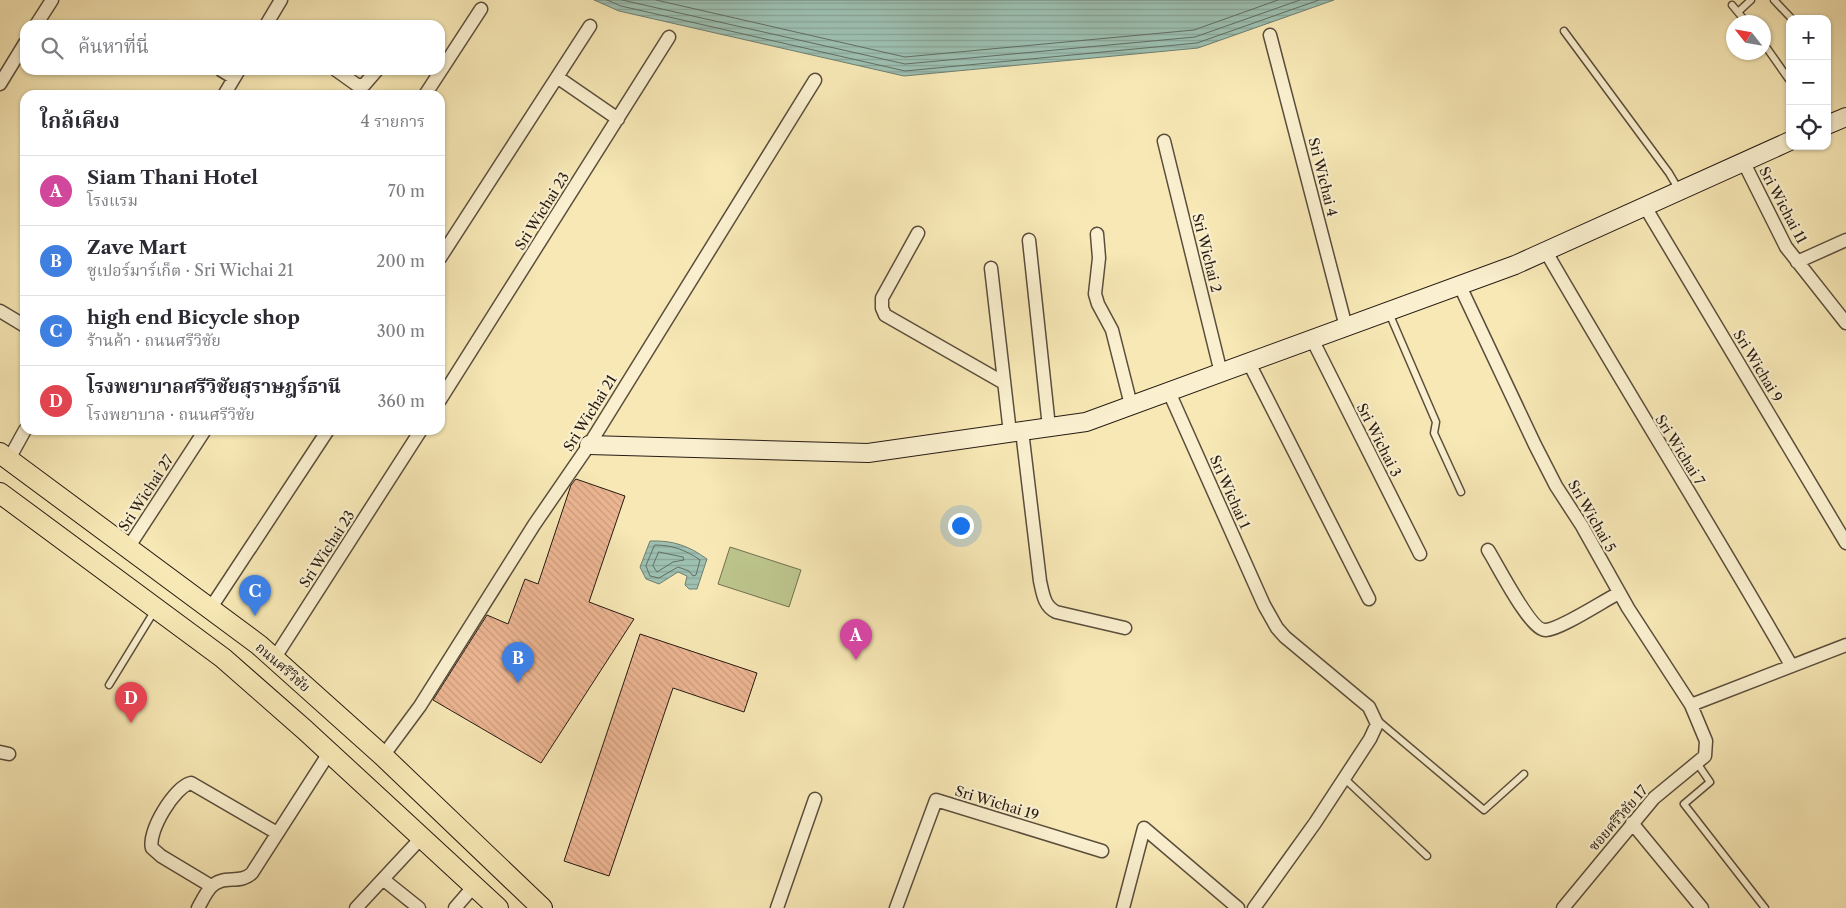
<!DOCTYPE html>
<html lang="th">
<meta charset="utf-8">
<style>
body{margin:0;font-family:"Libre Caslon Text","Noto Serif Thai",serif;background:#f2f2f3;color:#2b2b33}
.controls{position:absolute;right:15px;top:15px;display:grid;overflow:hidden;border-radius:10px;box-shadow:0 1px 4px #0004}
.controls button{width:45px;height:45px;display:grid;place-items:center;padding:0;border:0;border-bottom:1px solid #e1e1e2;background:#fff;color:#2b2b33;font:25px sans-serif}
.compass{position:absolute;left:1726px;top:15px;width:45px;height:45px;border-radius:50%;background:#fff;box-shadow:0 1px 4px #0004;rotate:301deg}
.you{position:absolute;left:960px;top:525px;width:18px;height:18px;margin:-12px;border:4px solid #fff;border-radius:50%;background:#1a73e8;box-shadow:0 0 0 8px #1a73e833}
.badge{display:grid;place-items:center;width:32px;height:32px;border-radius:50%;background:#7c3aed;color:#fff;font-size:16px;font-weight:700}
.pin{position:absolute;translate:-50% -41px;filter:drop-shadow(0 1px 2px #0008)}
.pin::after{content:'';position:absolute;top:26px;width:18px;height:15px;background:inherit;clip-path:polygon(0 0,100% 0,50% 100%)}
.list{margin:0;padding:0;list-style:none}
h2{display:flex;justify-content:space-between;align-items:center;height:65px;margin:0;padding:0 20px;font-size:21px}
h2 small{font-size:16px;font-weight:400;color:#7c7c81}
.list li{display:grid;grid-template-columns:32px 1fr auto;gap:15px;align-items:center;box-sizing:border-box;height:70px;padding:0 20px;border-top:1px solid #e1e1e2}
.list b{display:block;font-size:19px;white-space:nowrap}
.list p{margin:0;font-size:16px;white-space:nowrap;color:#7c7c81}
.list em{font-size:16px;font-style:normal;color:#7c7c81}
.icon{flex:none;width:28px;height:28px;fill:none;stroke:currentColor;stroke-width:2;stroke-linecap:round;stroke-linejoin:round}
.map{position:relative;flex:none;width:1846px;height:908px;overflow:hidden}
.search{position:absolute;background:#fff;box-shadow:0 1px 4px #0004;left:20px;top:20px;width:425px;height:55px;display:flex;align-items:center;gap:12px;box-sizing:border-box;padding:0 18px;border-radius:15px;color:#7c7c81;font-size:19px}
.panel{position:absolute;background:#fff;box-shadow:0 1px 4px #0004;left:20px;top:90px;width:425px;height:345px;border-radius:15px}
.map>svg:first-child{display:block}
.pitch{fill:#bdc68d;stroke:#727050}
.water{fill:url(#water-rules);stroke:#6e7e72}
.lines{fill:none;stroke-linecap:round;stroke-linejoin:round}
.shore{stroke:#626e62;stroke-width:1}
.building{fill:url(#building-back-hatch);stroke:#271b14}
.lane-casing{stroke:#5b4e3c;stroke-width:9}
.street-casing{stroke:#5b4e3c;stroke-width:15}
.secondary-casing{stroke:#271b14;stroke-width:20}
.primary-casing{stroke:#271b14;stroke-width:22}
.lane{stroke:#faf0cf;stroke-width:6}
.street{stroke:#faf0cf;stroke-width:12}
.secondary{stroke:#faf0cf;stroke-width:18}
.primary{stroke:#f7e8b5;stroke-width:20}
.labels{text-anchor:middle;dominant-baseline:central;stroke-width:4.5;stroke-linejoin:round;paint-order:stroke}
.street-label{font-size:14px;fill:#271b14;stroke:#faf0cf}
</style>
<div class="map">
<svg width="1846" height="908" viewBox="0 0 1846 908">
<defs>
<pattern id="water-rules" width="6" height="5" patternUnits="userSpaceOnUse" patternTransform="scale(1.25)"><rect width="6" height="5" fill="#9dc0b1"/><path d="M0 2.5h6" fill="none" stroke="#87a497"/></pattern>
<pattern id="building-back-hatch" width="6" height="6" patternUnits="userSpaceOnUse" patternTransform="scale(1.25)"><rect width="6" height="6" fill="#edb693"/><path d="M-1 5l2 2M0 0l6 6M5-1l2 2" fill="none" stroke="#cb9c7e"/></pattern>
</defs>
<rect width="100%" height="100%" fill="#f7e8b5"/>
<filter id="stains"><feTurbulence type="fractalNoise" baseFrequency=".004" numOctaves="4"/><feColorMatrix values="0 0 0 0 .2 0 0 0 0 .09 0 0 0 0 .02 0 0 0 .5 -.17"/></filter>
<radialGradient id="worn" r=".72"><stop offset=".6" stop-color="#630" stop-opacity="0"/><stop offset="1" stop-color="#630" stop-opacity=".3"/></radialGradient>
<!-- pitch -->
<path class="pitch" d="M 730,547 L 801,570 L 789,607 L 718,584 Z"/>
<!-- water -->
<path class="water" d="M 594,0 L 1334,0 L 1198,48 L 904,76 L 619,11 Z
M 650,541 C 673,540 689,546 707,559 L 697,589 L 689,589 L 685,585 L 687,576 L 678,572 L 659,584 L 646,579 L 640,567 Z"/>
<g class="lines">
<!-- shore -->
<path class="shore" d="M 607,0 L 621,6 L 905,71 L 1197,43 L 1319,0
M 622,0 L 905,64 L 1195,37 L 1300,0
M 656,0 L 905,57 L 1194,30 L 1278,0
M 655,545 C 672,545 686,550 700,560 L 696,575 L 693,576 L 689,571 L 678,567 L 659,578 L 650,576 L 646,566 Z
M 659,552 L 683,557 L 684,560 L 673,562 L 657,572 L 653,566 Z"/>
</g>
<!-- building -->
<path class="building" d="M 576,479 L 625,496 L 589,602 L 634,619 L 541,763 L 433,700 L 487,615 L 508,624 L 525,579 L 538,584 L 571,485 Z
M 640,634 L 757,673 L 744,712 L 673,688 L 609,876 L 564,861 Z"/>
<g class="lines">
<defs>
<path id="lane" d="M 1774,0 L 1792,19
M 1732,5 L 1746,22
M 1738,12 L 1751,0
M 1564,31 L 1669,173 L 1679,190
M 1764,44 L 1790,81
M 1389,313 L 1436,422 L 1434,433 L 1461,492
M 109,685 L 155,610
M 1376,719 L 1484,810 L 1524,774
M 1697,763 L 1710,782 L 1684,804 L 1765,908
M 1345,779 L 1427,856"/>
<path id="street" d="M 36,25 L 52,0
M 266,25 L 281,0
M 1270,35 L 1346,327
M 221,70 L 234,78
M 336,70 L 357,85 L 364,85 L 377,70
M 557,77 L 618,119
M 0,84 L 25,43
M 224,95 L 239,70
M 425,95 L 481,9
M 1164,141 L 1221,373
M 1743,161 L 1786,247 L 1846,323
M 1644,205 L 1846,543
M 918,233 L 882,298 L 882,308 L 885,315 L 1004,383
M 1097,234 L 1099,258 L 1095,294 L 1098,304 L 1112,330 L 1131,405
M 1029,240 L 1049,427
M 1545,250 C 1625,389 1711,525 1791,665
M 440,258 L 590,26
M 1797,262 L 1846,240
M 991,268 L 1010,433
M 1459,284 L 1535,445 L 1556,486 L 1582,526 L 1628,608 L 1691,705 L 1706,741 L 1705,756 L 1654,798 L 1563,908
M 0,311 L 25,326
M 1312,339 L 1420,554
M 1249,363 L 1369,599
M 1169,392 L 1264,605 L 1277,628 L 1285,637 L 1369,707 L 1377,724 L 1370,739 L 1315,823 L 1254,908
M 440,400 L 669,37
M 1022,431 L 1040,581 C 1043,594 1044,606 1056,612 L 1125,628
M 9,459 L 25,430
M 128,548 L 205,430
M 1488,550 C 1497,564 1531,632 1546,630 C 1561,629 1603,601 1619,593
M 210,609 L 328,430
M 274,659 L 421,430
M 1691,705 L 1846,645
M 0,752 L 9,754
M 383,756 L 420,706 L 534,525 L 589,445 L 815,80
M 1632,823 L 1702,908
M 384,880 L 419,908
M 211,886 L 161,856 L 152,848 C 147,832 175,786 191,783 L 277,833
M 198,908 C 202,901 206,892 211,887 C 223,874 240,885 252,873 L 329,753
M 356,908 L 422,837
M 455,908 L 474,886
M 777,908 L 815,799
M 896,908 L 936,800 L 1102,851
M 1123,908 L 1144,828 L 1238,908"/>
<path id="secondary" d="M 1827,125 L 1846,117
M 589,445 L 868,453 L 1086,422 L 1515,265 L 1790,141"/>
<path id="primary" d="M 0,453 L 259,645 L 383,756 L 542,908
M 0,493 L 223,658 L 305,730 L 498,908"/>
</defs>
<!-- lane casing -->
<use href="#lane" class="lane-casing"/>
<!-- street casing -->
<use href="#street" class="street-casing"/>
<!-- secondary casing -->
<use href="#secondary" class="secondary-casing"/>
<!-- primary casing -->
<use href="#primary" class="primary-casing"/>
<!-- lane -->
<use href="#lane" class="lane"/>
<!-- street -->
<use href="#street" class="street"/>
<!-- secondary -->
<use href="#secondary" class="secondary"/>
<!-- primary -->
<use href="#primary" class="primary"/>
</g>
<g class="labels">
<!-- street labels -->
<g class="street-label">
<text transform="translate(1323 177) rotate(76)">Sri Wichai 4</text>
<text transform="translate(1783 205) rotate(62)">Sri Wichai 11</text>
<text transform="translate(542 211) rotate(-58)">Sri Wichai 23</text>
<text transform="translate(1207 253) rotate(76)">Sri Wichai 2</text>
<text transform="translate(1758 366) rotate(59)">Sri Wichai 9</text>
<text transform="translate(590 413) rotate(-58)">Sri Wichai 21</text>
<text transform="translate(1379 440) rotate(63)">Sri Wichai 3</text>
<text transform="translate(1680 450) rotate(58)">Sri Wichai 7</text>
<text transform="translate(1230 492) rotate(66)">Sri Wichai 1</text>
<text transform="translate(146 493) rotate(-57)">Sri Wichai 27</text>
<text transform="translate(1592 516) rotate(60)">Sri Wichai 5</text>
<text transform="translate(327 549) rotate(-57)">Sri Wichai 23</text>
<text transform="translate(283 667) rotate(41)">ถนนศรีวิชัย</text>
<text transform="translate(997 803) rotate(17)">Sri Wichai 19</text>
<text transform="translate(1618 818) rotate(-49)">ซอยศรีวิชัย 17</text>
</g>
</g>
<rect width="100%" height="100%" filter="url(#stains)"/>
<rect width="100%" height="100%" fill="url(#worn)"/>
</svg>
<div class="controls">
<button>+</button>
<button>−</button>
<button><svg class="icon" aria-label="locate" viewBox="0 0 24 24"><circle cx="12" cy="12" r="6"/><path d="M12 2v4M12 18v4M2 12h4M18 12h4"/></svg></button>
</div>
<svg class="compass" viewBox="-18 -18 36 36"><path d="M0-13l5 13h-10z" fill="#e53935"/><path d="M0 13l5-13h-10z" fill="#7c7c81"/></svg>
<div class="you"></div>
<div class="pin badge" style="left:856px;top:660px;background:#d1479c">A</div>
<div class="pin badge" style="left:518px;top:683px;background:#3f7fe0">B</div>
<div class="pin badge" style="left:255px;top:616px;background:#3f7fe0">C</div>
<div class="pin badge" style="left:131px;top:723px;background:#e0444e">D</div>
<div class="search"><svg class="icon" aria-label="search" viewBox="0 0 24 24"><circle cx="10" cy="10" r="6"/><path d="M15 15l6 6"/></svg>ค้นหาที่นี่</div>
<section class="panel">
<h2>ใกล้เคียง<small>4 รายการ</small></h2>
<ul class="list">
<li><span class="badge" style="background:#d1479c">A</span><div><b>Siam Thani Hotel</b><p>โรงแรม</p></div><em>70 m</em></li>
<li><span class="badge" style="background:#3f7fe0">B</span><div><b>Zave Mart</b><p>ซูเปอร์มาร์เก็ต · Sri Wichai 21</p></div><em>200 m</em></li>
<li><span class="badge" style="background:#3f7fe0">C</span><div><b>high end Bicycle shop</b><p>ร้านค้า · ถนนศรีวิชัย</p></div><em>300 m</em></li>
<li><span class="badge" style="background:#e0444e">D</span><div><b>โรงพยาบาลศรีวิชัยสุราษฎร์ธานี</b><p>โรงพยาบาล · ถนนศรีวิชัย</p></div><em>360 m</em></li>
</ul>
</section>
</div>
